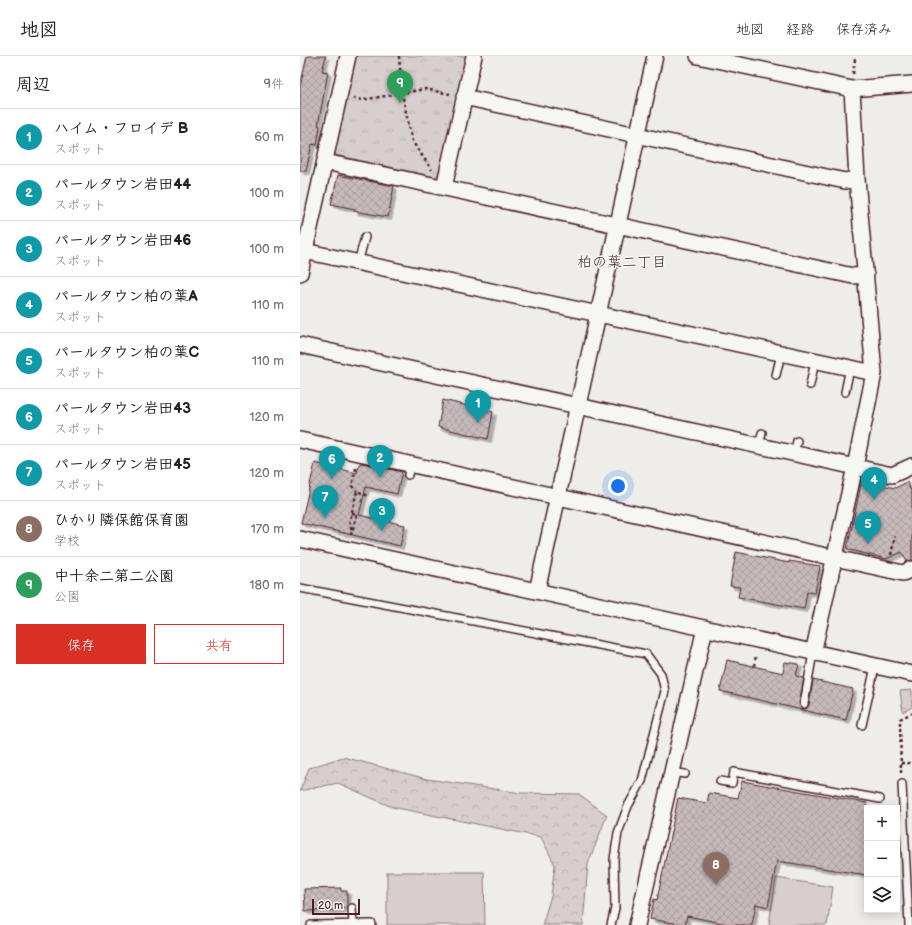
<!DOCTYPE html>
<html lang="ja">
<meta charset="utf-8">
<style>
body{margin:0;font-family:"Balsamiq Sans","Klee One",sans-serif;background:#f6f6f6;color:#222}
.controls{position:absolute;right:12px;bottom:12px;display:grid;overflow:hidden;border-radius:0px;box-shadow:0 2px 10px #0003}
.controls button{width:36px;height:36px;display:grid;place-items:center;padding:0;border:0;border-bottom:1px solid #e0e0e0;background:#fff;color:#222;font:20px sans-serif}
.scale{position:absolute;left:12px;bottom:10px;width:48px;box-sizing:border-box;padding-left:4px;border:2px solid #4a1f2b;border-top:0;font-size:11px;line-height:14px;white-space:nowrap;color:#4a1f2b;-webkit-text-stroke:3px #f6f6f2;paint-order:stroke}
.you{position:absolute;left:318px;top:430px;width:14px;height:14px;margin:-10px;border:3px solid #fff;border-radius:50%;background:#1a73e8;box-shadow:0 0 0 6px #1a73e833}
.badge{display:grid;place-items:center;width:26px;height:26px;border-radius:50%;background:#d93025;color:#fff;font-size:13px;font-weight:700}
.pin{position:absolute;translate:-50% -33px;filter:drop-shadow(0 1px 2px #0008)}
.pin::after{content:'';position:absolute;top:21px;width:14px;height:12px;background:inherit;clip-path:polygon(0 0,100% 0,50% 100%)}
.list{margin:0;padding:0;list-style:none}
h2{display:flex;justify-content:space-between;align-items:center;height:52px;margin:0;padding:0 16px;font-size:17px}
h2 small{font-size:13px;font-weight:400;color:#767676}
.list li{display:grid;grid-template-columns:26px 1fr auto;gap:12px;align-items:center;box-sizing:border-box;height:56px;padding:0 16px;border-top:1px solid #e0e0e0}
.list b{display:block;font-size:15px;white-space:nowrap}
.list p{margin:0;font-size:13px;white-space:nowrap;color:#767676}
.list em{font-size:13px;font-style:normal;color:#767676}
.actions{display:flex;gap:8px;padding:12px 16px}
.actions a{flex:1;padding:9px 0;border:1px solid #d93025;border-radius:0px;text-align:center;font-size:14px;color:#d93025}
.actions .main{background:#d93025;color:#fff}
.icon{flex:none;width:22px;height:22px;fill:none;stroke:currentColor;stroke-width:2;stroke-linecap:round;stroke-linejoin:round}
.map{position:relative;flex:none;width:612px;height:869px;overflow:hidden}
header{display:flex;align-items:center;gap:24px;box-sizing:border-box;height:56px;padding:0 20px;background:#fff;border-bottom:1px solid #e0e0e0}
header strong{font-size:19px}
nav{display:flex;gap:22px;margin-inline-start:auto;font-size:14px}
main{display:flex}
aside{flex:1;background:#fff}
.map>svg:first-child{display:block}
.forest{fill:url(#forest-crowns);stroke:#90777c}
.park{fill:url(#park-tufts);stroke:#90777c}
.pitch{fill:#d7cfce;stroke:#90777c}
.building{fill:url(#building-cross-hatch);stroke:#4a1f2b;filter:url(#shadow)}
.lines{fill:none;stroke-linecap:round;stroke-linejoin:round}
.lane-casing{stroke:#4a1f2b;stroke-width:10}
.street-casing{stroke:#4a1f2b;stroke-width:18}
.path{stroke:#4a1f2b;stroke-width:2.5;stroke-dasharray:3 3;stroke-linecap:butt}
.lane{stroke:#f6f6f2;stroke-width:7}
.street{stroke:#f6f6f2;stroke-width:15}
.labels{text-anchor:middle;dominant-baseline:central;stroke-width:3;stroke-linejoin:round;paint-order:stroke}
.neighbourhood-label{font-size:15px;fill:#4a1f2b;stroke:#f6f6f2}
</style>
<header>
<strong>地図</strong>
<nav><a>地図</a><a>経路</a><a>保存済み</a></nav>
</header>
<main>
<aside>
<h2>周辺<small>9件</small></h2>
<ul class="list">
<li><span class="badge" style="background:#0f9aa8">1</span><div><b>ハイム・フロイデ B</b><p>スポット</p></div><em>60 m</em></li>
<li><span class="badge" style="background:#0f9aa8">2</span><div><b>パールタウン岩田44</b><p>スポット</p></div><em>100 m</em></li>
<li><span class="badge" style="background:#0f9aa8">3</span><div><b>パールタウン岩田46</b><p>スポット</p></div><em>100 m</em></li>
<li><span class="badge" style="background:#0f9aa8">4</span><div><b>パールタウン柏の葉A</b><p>スポット</p></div><em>110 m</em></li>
<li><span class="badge" style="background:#0f9aa8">5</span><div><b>パールタウン柏の葉C</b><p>スポット</p></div><em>110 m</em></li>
<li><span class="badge" style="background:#0f9aa8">6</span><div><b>パールタウン岩田43</b><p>スポット</p></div><em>120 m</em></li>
<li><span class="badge" style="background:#0f9aa8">7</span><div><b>パールタウン岩田45</b><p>スポット</p></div><em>120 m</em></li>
<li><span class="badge" style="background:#8d6e63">8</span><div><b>ひかり隣保館保育園</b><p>学校</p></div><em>170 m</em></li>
<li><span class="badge" style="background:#2e9e5b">9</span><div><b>中十余二第二公園</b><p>公園</p></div><em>180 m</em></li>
</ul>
<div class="actions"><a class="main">保存</a><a>共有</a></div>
</aside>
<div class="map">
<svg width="612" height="869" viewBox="0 0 612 869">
<defs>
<pattern id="forest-crowns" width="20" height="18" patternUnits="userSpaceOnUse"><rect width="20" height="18" fill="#d7cfce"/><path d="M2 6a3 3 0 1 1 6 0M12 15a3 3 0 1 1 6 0" fill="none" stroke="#bab1b1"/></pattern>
<pattern id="park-tufts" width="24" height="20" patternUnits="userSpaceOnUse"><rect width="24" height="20" fill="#d7cfce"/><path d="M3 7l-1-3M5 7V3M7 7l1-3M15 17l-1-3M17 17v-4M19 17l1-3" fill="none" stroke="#bab1b1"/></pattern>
<pattern id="building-cross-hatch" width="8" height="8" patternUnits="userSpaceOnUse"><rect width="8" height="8" fill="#c6babb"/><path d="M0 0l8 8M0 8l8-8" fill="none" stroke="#ac9fa1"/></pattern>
<filter id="shadow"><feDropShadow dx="3.5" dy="3.5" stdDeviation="0" flood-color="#0004"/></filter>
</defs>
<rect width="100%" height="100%" fill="#efedea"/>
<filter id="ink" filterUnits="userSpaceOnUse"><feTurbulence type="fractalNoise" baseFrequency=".025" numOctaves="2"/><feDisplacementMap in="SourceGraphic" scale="8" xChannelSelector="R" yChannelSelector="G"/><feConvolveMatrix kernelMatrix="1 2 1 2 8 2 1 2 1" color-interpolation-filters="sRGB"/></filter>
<g filter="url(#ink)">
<!-- forest -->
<path class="forest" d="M 612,634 L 612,651 L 603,656 L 600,635 Z
M 43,701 L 127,723 L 221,737 L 279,738 L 307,759 L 288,808 L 283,869 L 242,869 L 251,840 L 255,809 L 241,781 L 92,751 L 38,727 L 0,735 L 9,712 Z"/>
<!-- park -->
<path class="park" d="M 54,0 L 167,0 L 140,116 L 135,121 L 36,99 L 33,93 Z"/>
<!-- pitch -->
<path class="pitch" d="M 87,816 L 184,816 L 185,869 L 87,869 Z
M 476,822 L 533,831 L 527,869 L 469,869 Z"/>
<!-- building -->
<path class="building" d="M 7,0 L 26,0 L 22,15 L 28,16 L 18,69 L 20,70 L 17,89 L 12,88 L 6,115 L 0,115 L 0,31 Z
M 38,119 L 94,130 L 88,161 L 54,155 L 55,153 L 31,148 Z
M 143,344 L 193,356 L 188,383 L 138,371 Z
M 15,407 L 57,417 L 59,408 L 63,407 L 102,416 L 97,438 L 66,431 L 59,459 L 105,469 L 100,490 L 1,467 Z
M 562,424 L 595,432 L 607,426 L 612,437 L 612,504 L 607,506 L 602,496 L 586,503 L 547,493 Z
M 436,496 L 489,507 L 489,505 L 520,510 L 515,537 L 507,536 L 504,553 L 438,541 L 440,531 L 430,530 Z
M 427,604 L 483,617 L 485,606 L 499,608 L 496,620 L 504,622 L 499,648 L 503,653 L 506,653 L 509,649 L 513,624 L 553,633 L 546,664 L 420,635 Z
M 442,725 L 567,747 L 567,819 L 477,805 L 468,851 L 456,848 L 452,869 L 432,869 L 387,860 L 385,869 L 350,863 L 354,843 L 357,844 L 378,742 L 407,747 L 409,737 L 438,742 Z
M 41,832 L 41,835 L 47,835 L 47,852 L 42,852 L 42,854 L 5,855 L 4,833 Z"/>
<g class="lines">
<defs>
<path id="lane" d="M 58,207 L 65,181
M 476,319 L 481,298
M 510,329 L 515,305
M 545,336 L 550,312
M 459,390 L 462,377
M 494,398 L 497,385
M 108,419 L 110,408
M 0,532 L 346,598 L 361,618 L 365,635 L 342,725 L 328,750 L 318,777 L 314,803 L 315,852 L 311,869
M 504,648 L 513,597
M 562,669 L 575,611
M 372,716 L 385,718
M 420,725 L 432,727 L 434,716 L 580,743
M 602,728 L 609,869
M 52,852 L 53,868
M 11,869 L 72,868"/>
<path id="street" d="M 398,0 L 552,33 L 612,28
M 164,41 L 545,125 L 557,123
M 25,106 L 553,220 L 566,219
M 144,131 L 174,0
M 4,195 L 574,317
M 0,217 L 48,0
M 0,289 L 592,419 L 612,410
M 0,384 L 603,517 L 612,513
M 0,483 L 612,618
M 237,535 L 355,0
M 513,597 L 555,411 L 574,317 L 557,123 L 552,33
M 337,869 L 405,572"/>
</defs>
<!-- lane casing -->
<use href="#lane" class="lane-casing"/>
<!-- street casing -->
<use href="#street" class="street-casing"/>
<!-- path -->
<path class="path" d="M 99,0 L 102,37 L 112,85 L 132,114
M 553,18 L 555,3
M 53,42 L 62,44 L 125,33 L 150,38
M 56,412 L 52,430 L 57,435
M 52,473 L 49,468 L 57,435 L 68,440
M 51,479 L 57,458 L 52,457
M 591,499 L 595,480
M 454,610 L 456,599
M 601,707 L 612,707
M 601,717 L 600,663 L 612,657"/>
<!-- lane -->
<use href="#lane" class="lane"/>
<!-- street -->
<use href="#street" class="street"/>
</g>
</g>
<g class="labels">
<!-- neighbourhood labels -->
<g class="neighbourhood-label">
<text x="322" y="206">柏の葉二丁目</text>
</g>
</g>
</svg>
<div class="controls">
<button>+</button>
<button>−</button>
<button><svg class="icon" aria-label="layers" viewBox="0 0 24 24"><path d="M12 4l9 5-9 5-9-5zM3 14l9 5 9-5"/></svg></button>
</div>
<div class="scale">20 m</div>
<div class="you"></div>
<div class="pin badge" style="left:178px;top:367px;background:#0f9aa8">1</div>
<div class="pin badge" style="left:80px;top:422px;background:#0f9aa8">2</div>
<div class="pin badge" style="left:82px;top:475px;background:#0f9aa8">3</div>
<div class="pin badge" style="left:574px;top:444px;background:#0f9aa8">4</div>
<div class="pin badge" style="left:568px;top:488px;background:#0f9aa8">5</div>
<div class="pin badge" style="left:32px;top:423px;background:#0f9aa8">6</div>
<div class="pin badge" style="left:25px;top:462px;background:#0f9aa8">7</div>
<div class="pin badge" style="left:416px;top:829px;background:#8d6e63">8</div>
<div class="pin badge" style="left:100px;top:47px;background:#2e9e5b">9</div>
</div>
</main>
